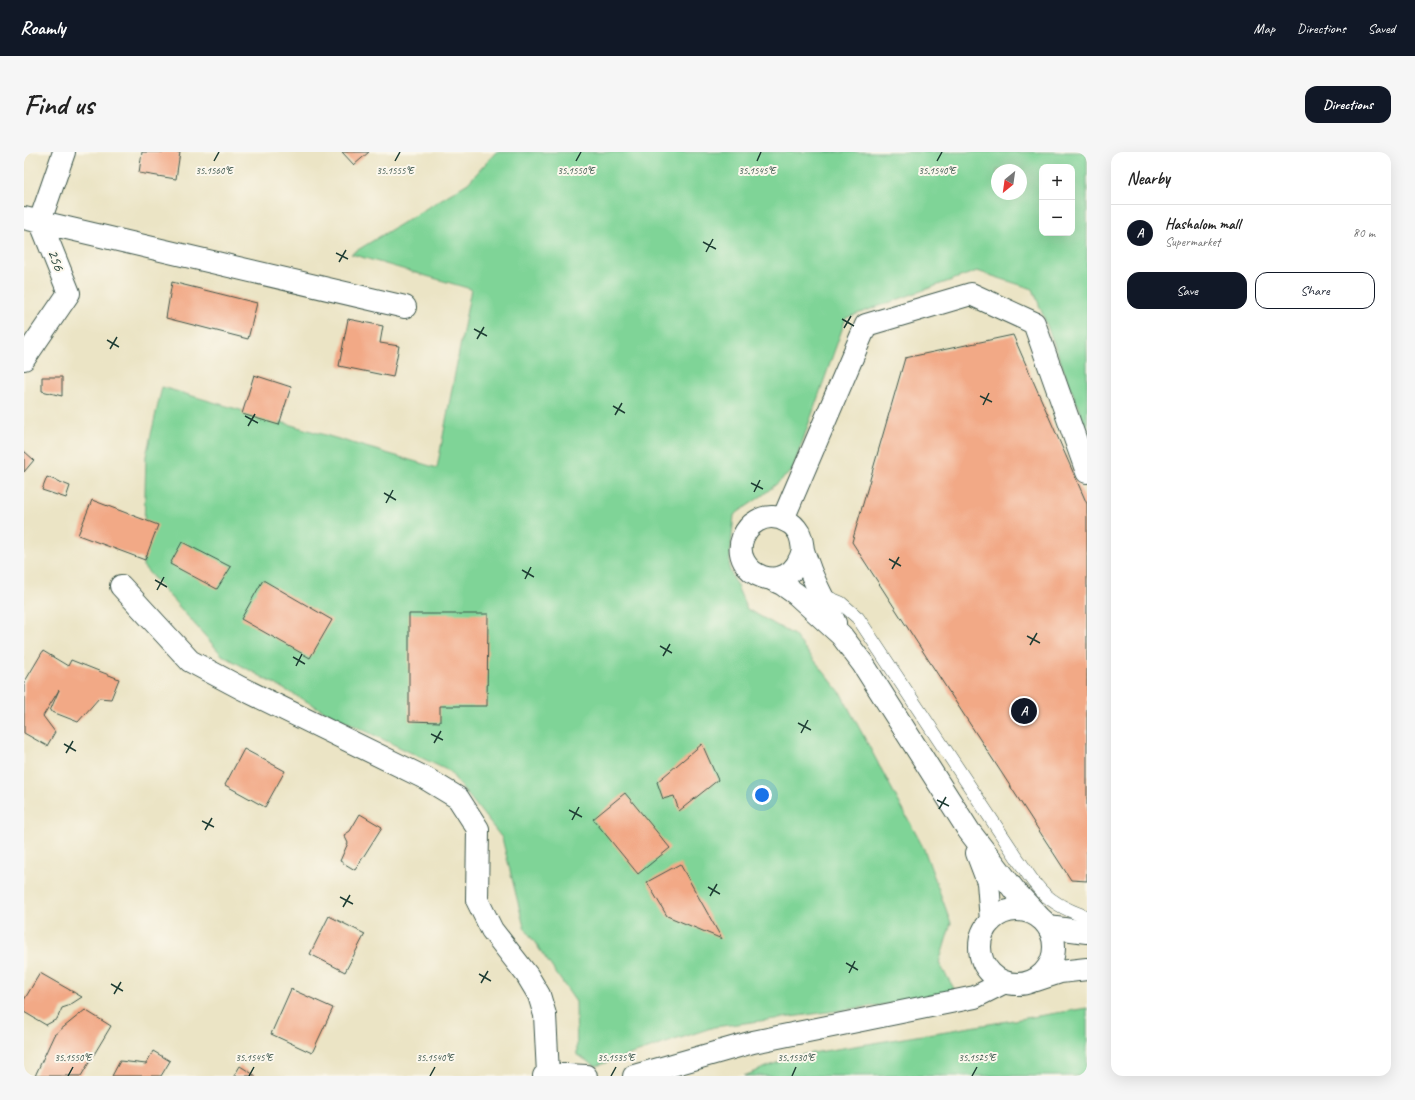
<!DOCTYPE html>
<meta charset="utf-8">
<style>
body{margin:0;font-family:Caveat,sans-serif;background:#f6f6f6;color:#222}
.controls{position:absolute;right:12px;top:12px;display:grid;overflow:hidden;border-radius:8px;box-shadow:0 4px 16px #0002}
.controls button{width:36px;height:36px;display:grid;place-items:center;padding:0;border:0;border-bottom:1px solid #e0e0e0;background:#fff;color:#222;font:20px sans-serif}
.compass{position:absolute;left:967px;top:12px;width:36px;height:36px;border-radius:50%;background:#fff;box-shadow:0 4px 16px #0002;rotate:209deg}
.you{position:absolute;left:738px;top:643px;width:14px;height:14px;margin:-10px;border:3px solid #fff;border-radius:50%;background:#1a73e8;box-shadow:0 0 0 6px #1a73e833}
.badge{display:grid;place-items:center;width:26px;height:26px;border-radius:50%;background:#111827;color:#fff;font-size:13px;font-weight:700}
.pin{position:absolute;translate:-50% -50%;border:2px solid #fff;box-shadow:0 1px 4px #0006}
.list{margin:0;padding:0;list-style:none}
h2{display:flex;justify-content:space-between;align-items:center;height:52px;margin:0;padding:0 16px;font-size:17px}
h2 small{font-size:13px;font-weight:400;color:#767676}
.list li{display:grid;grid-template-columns:26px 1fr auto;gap:12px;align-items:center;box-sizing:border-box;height:56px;padding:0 16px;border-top:1px solid #e0e0e0}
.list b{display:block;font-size:15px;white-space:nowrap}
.list p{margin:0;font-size:13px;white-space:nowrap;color:#767676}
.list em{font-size:13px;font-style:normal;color:#767676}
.actions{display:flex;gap:8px;padding:12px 16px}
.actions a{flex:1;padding:9px 0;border:1px solid #111827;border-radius:12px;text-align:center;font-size:14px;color:#111827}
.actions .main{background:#111827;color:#fff}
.map{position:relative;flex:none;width:1063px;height:924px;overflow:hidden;border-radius:12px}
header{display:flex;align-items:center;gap:24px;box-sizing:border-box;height:56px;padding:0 20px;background:#111827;color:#fff}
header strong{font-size:19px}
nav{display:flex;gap:22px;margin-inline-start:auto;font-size:14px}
.intro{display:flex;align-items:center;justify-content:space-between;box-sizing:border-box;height:96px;padding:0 24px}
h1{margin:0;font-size:28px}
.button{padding:10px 18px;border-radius:12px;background:#111827;color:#fff;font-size:14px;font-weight:700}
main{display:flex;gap:24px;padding:0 24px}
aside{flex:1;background:#fff;border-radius:12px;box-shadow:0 4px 16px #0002}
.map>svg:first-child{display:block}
.green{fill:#7fd497;stroke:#4f8866;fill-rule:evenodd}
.building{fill:#f2a986}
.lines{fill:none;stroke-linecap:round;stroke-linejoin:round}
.service-casing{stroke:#3e564a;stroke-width:14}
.minor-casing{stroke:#3e564a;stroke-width:24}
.service{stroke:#fff;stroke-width:13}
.minor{stroke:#fff;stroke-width:22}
.ticks{fill:none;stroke:#1f3d34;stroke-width:1.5}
.labels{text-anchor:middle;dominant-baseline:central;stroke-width:4;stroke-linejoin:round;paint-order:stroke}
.street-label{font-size:16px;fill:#1f3d34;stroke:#fbf7ec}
.ticks-label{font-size:10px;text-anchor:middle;fill:#1f3d34;stroke:#fbf7ec;stroke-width:4;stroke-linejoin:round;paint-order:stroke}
</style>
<header>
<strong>Roamly</strong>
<nav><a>Map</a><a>Directions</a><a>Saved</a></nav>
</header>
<div class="intro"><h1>Find us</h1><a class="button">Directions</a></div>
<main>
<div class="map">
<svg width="1063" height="924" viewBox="0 0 1063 924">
<rect width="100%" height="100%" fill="#fbf7ec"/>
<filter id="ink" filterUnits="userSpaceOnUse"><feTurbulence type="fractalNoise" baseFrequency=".025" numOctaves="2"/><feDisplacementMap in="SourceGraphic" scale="8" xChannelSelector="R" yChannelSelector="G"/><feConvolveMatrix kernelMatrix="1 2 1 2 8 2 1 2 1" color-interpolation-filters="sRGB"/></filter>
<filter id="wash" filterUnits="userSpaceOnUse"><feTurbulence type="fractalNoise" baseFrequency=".012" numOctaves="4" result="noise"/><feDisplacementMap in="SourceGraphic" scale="16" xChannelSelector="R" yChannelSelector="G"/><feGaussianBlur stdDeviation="0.9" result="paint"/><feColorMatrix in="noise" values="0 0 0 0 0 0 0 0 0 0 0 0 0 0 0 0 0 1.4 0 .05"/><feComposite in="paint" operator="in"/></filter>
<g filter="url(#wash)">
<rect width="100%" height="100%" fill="#ebe4c5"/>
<!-- green -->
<path class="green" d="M 472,0 L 1063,0 L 1063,278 L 1009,137 L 953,119 L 822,166 L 768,319 L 739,343 L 710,363 L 705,416 L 723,457 L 770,483 L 816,540 L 900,697 L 927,771 L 915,811 L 934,843 L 690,875 L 572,914 L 553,903 L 552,850 L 500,775 L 478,686 L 425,619 L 300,559 L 198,503 L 119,414 L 122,304 L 138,235 L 413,316 L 447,137 L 327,102 L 444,31 ZM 1018,15 L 1048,15 L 1048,81 L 1018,81 ZM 973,18 L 997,18 L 997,42 L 973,42 Z
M 1063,856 L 1063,924 L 720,924 L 770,904 Z"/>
<g id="blocks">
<!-- building -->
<path class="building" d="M 118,0 L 156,0 L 152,27 L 115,21 Z
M 318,0 L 345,0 L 330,13 Z
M 148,130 L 233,151 L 224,187 L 142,166 Z
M 324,167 L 359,174 L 356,191 L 375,194 L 369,225 L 315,214 Z
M 989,183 L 1063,352 L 1063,729 L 1047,728 L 828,390 L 881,206 Z
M 230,223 L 267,235 L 255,273 L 218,262 Z
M 18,225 L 38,225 L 38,244 L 18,239 Z
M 0,299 L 10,308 L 0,320 Z
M 23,325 L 46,334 L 42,346 L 18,338 Z
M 68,348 L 134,373 L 121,408 L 54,383 Z
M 158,390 L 207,415 L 193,437 L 146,412 Z
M 239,428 L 308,468 L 286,506 L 217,467 Z
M 385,462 L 464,462 L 463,554 L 416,554 L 416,570 L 385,569 Z
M 19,499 L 44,514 L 47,508 L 95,527 L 87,547 L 75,546 L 54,570 L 26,559 L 35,538 L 19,564 L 31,580 L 23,594 L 0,581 L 0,531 Z
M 678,592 L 694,628 L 655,659 L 650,644 L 639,647 L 633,630 Z
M 220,597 L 261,619 L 241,655 L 201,633 Z
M 601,641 L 646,696 L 614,722 L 569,667 Z
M 336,662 L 358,675 L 331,718 L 316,709 L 324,691 L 320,683 L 326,679 Z
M 656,712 L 698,787 L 643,764 L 623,730 Z
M 305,764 L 341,782 L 321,820 L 286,802 Z
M 16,821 L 58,845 L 44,854 L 38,856 L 33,867 L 22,873 L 0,860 L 0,848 Z
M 267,837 L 309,856 L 288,901 L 247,882 Z
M 61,858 L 87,874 L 57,924 L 11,924 L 30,883 Z
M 129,899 L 146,909 L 137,924 L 88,924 L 96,909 L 122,912 Z
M 216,914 L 232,924 L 210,924 Z"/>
</g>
</g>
<g filter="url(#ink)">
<use href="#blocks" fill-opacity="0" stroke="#3e564a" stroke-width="1"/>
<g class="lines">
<defs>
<path id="service" d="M 798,443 L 817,451 L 834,466 L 995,709 C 1001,717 1006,726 1013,734 C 1025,750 1045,759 1063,765"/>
<path id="minor" d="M 0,66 L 381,155
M 0,207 L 45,141 L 16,69 L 40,0
M 759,367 L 842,173 L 947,142 L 1010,171 L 1063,320
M 779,398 C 766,450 704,422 719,385 C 722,378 726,373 733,369 C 743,363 754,364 764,370 C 769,372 772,376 775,381 C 778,387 778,392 779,398 C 781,405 784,412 786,418 C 793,436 803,453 811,471
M 747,427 L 758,432 L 772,442 L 817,483 L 839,512 L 945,679 L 991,739 L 1016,766
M 97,434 L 166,509 L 217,536 L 401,626 L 434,646 L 454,677 L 453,748 L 468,778 L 503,823 L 515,843 L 521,863 L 524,922
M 953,701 L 964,730 L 967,769
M956 795a37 37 0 1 1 74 0a37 37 0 1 1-74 0Z
M 1024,775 L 1063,780
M 1012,828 L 1036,820 L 1063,817
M 520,924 L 524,922 L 562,924
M 610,924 L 729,890 L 951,845 L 981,830"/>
</defs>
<!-- service casing -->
<use href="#service" class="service-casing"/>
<!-- minor casing -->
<use href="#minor" class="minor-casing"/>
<!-- service -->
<use href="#service" class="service"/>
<!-- minor -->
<use href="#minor" class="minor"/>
</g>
</g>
<!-- ticks -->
<path class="ticks" d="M 190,9 L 195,0M 371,9 L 376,0M 552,9 L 557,0M 733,9 L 737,0M 913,9 L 918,0M 679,90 L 692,97M 682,100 L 689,87M 312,101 L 324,107M 315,110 L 322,98M 818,167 L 830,174M 820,176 L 827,164M 450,177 L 463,184M 453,187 L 460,175M 83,188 L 95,195M 86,197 L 93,185M 956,244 L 968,250M 959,253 L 965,241M 589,254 L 601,261M 591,263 L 598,251M 221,264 L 234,271M 224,274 L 231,262M 727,331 L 739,337M 730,340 L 736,328M 360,341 L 372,348M 362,351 L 369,338M 865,407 L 877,414M 868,417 L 875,405M 498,418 L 510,425M 501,427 L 507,415M 131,428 L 143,435M 133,438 L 140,425M 1003,484 L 1016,491M 1006,493 L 1013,481M 636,494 L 648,501M 639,504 L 646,492M 269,505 L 281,512M 272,514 L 278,502M 774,571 L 787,578M 777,581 L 784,568M 407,582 L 419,588M 410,591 L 417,579M 40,592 L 52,599M 42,601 L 49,589M 913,648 L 925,654M 915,657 L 922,645M 545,658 L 558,665M 548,668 L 555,655M 178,669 L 190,675M 181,678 L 188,666M 684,735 L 696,742M 686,744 L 693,732M 316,745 L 329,752M 319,755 L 326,743M 822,811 L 834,818M 825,821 L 831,809M 455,822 L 467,829M 457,831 L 464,819M 87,832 L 99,839M 90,842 L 97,830M 44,924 L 49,915M 225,924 L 230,915M 406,924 L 411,915M 587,924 L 592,915M 768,924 L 772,915M 948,924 L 953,915"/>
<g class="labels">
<!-- street labels -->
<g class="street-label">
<text transform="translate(32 108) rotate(69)">256</text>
</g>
</g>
<g class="ticks-label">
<text x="190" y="22">35.1560°E</text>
<text x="371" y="22">35.1555°E</text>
<text x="552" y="22">35.1550°E</text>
<text x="733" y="22">35.1545°E</text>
<text x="913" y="22">35.1540°E</text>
<text x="49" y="909">35.1550°E</text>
<text x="230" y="909">35.1545°E</text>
<text x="411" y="909">35.1540°E</text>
<text x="592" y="909">35.1535°E</text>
<text x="772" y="909">35.1530°E</text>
<text x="953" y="909">35.1525°E</text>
</g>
</svg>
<div class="controls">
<button>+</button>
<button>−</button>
</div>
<svg class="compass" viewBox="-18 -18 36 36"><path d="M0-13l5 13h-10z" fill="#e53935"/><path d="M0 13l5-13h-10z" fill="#767676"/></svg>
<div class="you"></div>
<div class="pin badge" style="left:1000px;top:559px">A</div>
</div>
<aside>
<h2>Nearby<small></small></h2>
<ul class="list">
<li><span class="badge">A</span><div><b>Hashalom mall</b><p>Supermarket</p></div><em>80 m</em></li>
</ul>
<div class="actions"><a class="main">Save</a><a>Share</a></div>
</aside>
</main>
